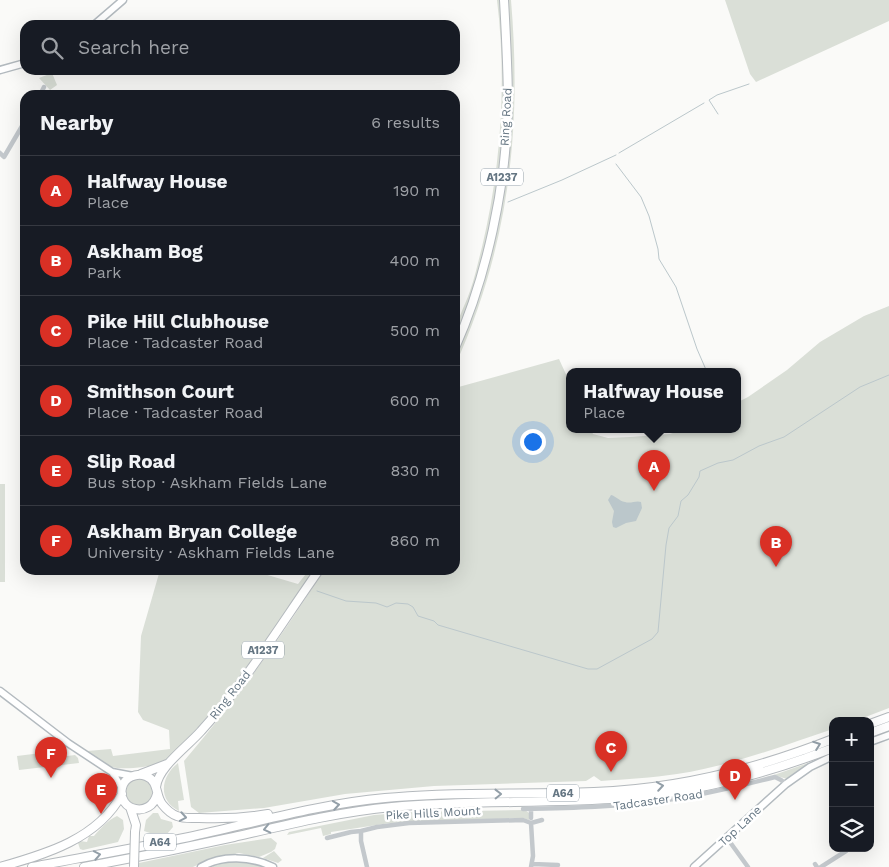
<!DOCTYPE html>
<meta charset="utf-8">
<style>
body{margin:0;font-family:"Work Sans",sans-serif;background:#20242c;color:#f1f3f6}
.controls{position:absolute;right:15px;bottom:15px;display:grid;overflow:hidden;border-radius:10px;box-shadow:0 5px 20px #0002}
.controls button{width:45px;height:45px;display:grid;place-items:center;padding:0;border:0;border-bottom:1px solid #363941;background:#171b24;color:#f1f3f6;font:25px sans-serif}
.you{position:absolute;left:532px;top:441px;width:18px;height:18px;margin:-12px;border:4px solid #fff;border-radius:50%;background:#1a73e8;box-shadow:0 0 0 8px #1a73e833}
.badge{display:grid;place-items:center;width:32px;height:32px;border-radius:50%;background:#d93025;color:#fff;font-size:16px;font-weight:700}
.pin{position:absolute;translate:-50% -41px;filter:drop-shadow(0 1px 2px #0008)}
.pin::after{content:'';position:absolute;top:26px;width:18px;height:15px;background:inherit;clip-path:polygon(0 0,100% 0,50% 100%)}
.popup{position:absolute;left:566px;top:368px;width:175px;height:65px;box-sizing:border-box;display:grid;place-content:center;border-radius:10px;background:#171b24;filter:drop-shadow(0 1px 4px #0005);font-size:16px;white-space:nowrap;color:#9ea1a6}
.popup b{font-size:19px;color:#f1f3f6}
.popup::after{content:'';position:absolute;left:50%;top:100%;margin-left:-10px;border:10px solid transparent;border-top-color:#171b24}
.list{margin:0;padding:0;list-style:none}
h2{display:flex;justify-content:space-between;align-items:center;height:65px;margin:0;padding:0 20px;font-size:21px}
h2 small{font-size:16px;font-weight:400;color:#9ea1a6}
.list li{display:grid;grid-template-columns:32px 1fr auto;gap:15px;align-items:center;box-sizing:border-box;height:70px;padding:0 20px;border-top:1px solid #363941}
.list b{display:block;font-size:19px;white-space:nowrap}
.list p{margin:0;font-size:16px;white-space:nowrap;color:#9ea1a6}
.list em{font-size:16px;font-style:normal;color:#9ea1a6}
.icon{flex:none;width:28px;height:28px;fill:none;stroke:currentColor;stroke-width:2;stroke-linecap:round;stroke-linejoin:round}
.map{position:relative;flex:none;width:889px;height:867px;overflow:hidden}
.search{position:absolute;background:#171b24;box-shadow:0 5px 20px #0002;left:20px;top:20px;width:440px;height:55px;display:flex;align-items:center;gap:12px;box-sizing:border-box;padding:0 18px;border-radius:15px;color:#9ea1a6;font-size:19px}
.panel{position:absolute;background:#171b24;box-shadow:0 5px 20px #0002;left:20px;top:90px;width:440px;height:485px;border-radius:15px}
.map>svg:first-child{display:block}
.green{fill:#dadfd7}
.water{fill:#bbc7cb}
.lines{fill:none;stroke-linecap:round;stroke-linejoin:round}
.stream{stroke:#bbc7cb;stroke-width:1}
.secondary-casing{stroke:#b3babf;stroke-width:9}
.highway-casing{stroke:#b4b9bd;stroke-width:10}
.street{stroke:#c3c8cc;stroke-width:4.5}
.secondary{stroke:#fff;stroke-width:6}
.highway{stroke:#fff;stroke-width:8}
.highway-bridge-casing{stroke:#b4b9bd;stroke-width:10;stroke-linecap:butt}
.highway-bridge{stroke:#fff;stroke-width:8}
.oneway{stroke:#939fa8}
.labels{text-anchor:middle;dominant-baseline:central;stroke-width:5;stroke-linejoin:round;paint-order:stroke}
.shield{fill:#fff;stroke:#939fa8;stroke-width:1}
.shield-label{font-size:11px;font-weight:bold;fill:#657683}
.street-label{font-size:12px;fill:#657683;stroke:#fff}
</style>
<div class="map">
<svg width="889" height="867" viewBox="0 0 889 867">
<rect width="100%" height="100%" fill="#fafaf8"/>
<!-- green -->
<path class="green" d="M 497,0 L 501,0 C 503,42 506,84 504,126 C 500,193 482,278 455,338 C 455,322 465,306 470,291 C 475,277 478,262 482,247 C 501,168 507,81 497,0 Z
M 507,0 L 511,0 C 522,131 509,245 455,366 L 455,355 L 476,299 L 505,171 Z
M 725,0 L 889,0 L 889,21 L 756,82 L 750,74 Z
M 52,73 L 57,85 L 50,90 L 39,78 Z
M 889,306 L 889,708 L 855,721 L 833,721 L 833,729 C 782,746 731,766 677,774 C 652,778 626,779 601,781 L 594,776 L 586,781 L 434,786 L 345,794 L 264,808 L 199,813 L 191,807 L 184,761 C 234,702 280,640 321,574 L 326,570 L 455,570 L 455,388 L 559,359 L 570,383 L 570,430 L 591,430 L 593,434 L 608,438 L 630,437 L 670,434 L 681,430 L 738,430 L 738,402 L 748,397 L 787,370 L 820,342 L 864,316 Z
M 0,484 L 5,484 L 5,582 L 0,582 Z
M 160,570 L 251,570 L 298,584 L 309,570 L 315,570 C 274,628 236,689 187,739 C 178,748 169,760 158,764 C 147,767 119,771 109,766 C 102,762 95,756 87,751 L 111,749 L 113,756 L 170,749 L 169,730 L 143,720 L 138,712 L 141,636 Z
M 41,753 L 44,759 L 75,755 L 78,758 L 79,763 L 19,770 L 17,756 Z
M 178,763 L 184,800 L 178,801 L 179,811 C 157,800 161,776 178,763 Z
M 808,763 L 809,765 L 787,779 L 774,775 Z
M126 792a13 13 0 1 1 26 0a13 13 0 1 1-26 0Z
M 525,810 L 529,813 L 529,820 L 523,818 L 390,823 L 331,832 L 331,834 L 323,836 L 321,828 L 287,835 L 289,832 L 374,815 L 413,812 Z
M 153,813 L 158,813 L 161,819 L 172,822 L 173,827 L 167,834 L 153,834 L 144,831 L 146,820 Z
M 117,816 L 123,820 L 124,829 L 118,842 L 83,850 L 80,849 L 78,843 L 80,841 L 87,842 L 89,836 L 94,836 C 100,829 108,820 117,816 Z
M 271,838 L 277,843 L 275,849 L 271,852 L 259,857 L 239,853 L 210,859 L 193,867 L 139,867 L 139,863 L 225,845 Z
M 274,851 L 282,860 L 278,863 L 263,858 Z
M 240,861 L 265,867 L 211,867 L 221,863 Z"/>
<!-- water -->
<path class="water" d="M 611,495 C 616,496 619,501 625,502 C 631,504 636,500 641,502 L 642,508 L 636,521 L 626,523 L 616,528 L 613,527 L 612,522 L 614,511 L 608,500 Z"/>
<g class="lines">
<!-- stream -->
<path class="stream" d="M 718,114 L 709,100 L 717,95 L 749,84
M 619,153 L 704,103
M 616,164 L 641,197 L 649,216 L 658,249 L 659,259 L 676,287 L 697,349 L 707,372
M 508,202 L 562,180 L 616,155
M 317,591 L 346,601 L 376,603 L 387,607 L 396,603 L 408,604 L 413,607 L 418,616 L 434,621 L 438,625 L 588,669 L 597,669 L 652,639 L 658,632 L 666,545 L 669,528 L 678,516 L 681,501 L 688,495 L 699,477 L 700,471 L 718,463 L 733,460 L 759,446 L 784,437 L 860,387 L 889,375"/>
<defs>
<path id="secondary" d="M 94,25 L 123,0
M 0,70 L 25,63
M 0,691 L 68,743 L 112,772 L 122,788
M 870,742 L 889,735
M 112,772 L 133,776
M 201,867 C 222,855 251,856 273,867
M 694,867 L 786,784 L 810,767 L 833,756"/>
<path id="highway" d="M 455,348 C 487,276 506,186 508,107 C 508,71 506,36 504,0
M 870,724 L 889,717
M 870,733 L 889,726
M 141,774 L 167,764
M 156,787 C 158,767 187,747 201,731 C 246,682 281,624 319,570
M 157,794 C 151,819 117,811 122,788 C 124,778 136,772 146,776 C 159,781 155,795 162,804 C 166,809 171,814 177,816 C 184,819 192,818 199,818 C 223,819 245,818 268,814
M 130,807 L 136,825 L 135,832
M 0,867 C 46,854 98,839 122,794
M 32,867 C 84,857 137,848 189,837 C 254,823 319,804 385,798 C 455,791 525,795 594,792 C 676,789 757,769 833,739
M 84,867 C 134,858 184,848 234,837 C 286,825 338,812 392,807 C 469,800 547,804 625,798 C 697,792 766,774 833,748"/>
</defs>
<!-- secondary casing -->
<use href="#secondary" class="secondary-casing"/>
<!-- highway casing -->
<use href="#highway" class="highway-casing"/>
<!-- street -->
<path class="street" d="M 40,95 L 44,87
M 0,153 L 4,157 L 25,121
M 531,808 L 531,818
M 523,809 C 571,808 619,807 667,800 C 704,795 740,786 775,777 L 781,780 L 786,784
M 361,831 L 361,841 L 367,867
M 327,838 L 351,832 L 361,831 L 377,827 L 409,823 L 523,820 L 531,823 L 542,820
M 727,838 L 748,867
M 532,864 L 558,865
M 815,864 L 817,867
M 531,867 L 533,856 L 531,823
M 821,867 L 846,851"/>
<!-- secondary -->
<use href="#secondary" class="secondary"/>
<!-- highway -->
<use href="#highway" class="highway"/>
<defs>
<path id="highway-bridge" d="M 134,867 L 135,832"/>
</defs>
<!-- highway-bridge casing -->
<use href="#highway-bridge" class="highway-bridge-casing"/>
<!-- highway-bridge -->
<use href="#highway-bridge" class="highway-bridge"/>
</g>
<!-- one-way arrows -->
<defs><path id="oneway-chevron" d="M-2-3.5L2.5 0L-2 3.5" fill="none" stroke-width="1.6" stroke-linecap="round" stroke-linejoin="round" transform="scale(1.25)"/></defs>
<g class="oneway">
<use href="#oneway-chevron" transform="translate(817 745) rotate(-20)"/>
<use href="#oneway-chevron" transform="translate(660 786) rotate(-9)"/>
<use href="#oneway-chevron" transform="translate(498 794) rotate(-1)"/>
<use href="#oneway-chevron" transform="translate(336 805) rotate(-9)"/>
<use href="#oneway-chevron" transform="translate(183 817) rotate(10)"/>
<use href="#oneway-chevron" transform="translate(267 829) rotate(167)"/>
<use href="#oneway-chevron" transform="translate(97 855) rotate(-11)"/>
</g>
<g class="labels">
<!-- shield labels -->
<g class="shield">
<rect x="481" y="168.5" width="42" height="17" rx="4"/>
<rect x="242" y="641.5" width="42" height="17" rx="4"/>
<rect x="547" y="784.5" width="32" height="17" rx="4"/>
<rect x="144" y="833.5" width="32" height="17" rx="4"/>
</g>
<g class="shield-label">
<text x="502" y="177">A1237</text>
<text x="263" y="650">A1237</text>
<text x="563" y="793">A64</text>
<text x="160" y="842">A64</text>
</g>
<!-- street labels -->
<g class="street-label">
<text transform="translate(506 117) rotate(-87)">Ring Road</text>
<text transform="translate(230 695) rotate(-52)">Ring Road</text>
<text transform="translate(658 800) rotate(-8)">Tadcaster Road</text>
<text transform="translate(433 813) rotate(-3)">Pike Hills Mount</text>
<text transform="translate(740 826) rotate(-43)">Top Lane</text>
</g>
</g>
</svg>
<div class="controls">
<button>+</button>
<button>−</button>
<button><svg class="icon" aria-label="layers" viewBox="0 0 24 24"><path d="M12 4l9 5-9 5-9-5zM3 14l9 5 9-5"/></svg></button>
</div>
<div class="you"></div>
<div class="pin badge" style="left:654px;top:491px">A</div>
<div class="popup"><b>Halfway House</b>Place</div>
<div class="pin badge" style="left:776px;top:567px">B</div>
<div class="pin badge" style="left:611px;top:772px">C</div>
<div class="pin badge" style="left:735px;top:800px">D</div>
<div class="pin badge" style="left:101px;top:814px">E</div>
<div class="pin badge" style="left:51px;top:778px">F</div>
<div class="search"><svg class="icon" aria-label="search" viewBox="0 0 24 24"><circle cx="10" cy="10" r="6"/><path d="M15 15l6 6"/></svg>Search here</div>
<section class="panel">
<h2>Nearby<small>6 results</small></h2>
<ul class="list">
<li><span class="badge">A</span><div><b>Halfway House</b><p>Place</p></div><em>190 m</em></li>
<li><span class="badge">B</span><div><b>Askham Bog</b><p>Park</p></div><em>400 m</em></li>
<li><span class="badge">C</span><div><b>Pike Hill Clubhouse</b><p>Place · Tadcaster Road</p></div><em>500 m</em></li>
<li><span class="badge">D</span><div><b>Smithson Court</b><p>Place · Tadcaster Road</p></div><em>600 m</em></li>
<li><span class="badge">E</span><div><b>Slip Road</b><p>Bus stop · Askham Fields Lane</p></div><em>830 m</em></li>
<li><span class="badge">F</span><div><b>Askham Bryan College</b><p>University · Askham Fields Lane</p></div><em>860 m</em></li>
</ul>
</section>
</div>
